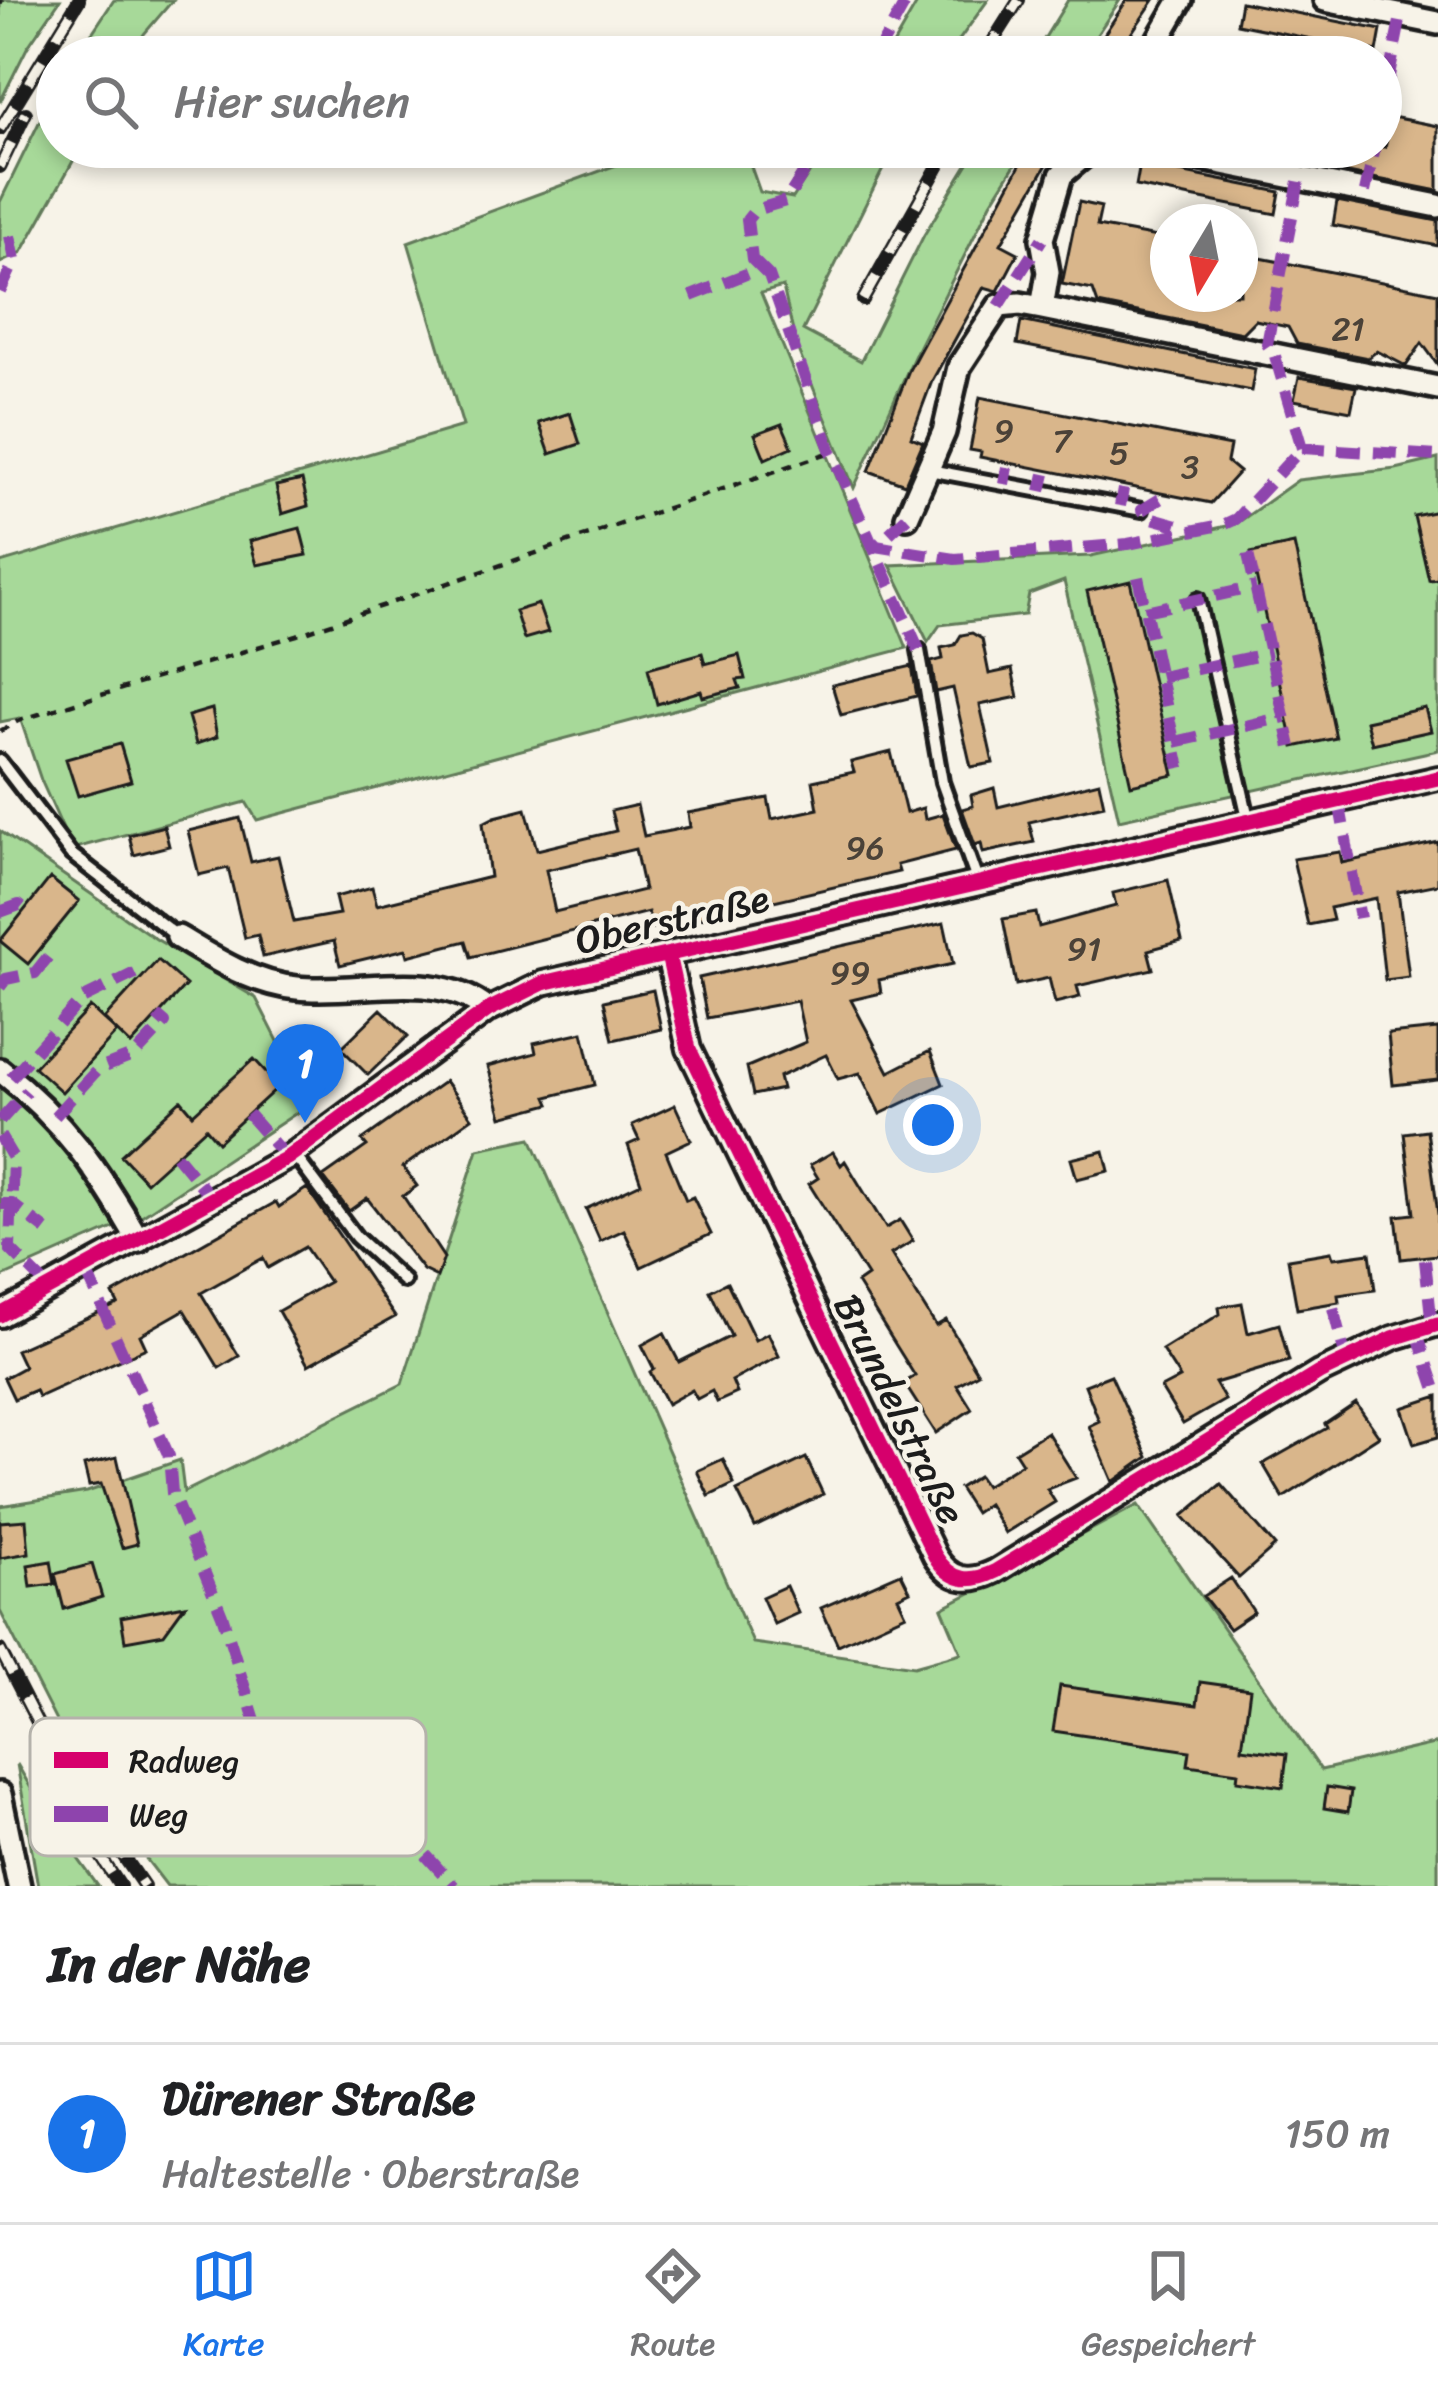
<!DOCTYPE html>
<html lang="de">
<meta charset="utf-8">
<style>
body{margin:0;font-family:Sriracha,sans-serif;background:#f6f6f6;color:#202124}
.compass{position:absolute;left:1150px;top:204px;width:108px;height:108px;border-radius:50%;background:#fff;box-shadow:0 6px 18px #0003;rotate:190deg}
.you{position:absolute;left:933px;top:1125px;width:42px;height:42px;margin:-30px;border:9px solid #fff;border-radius:50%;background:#1a73e8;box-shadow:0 0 0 18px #1a73e833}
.badge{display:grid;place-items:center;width:78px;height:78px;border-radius:50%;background:#1a73e8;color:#fff;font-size:39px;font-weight:700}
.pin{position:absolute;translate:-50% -99px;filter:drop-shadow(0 3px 6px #0008)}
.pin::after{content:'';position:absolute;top:63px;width:42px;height:36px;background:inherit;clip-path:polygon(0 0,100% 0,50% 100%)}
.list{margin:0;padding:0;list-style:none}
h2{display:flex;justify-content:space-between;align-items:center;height:156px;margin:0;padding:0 48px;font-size:51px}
h2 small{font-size:39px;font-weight:400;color:#757577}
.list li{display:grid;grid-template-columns:78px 1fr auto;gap:36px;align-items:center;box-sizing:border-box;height:180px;padding:0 48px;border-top:3px solid #e0e0e0}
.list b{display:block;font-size:45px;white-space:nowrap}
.list p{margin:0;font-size:39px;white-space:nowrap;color:#757577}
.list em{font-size:39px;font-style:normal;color:#757577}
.icon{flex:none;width:66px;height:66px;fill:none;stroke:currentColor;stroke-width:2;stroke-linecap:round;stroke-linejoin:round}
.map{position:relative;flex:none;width:1438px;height:1886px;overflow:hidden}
.search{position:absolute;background:#fff;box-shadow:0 6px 18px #0003;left:36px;right:36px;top:36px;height:132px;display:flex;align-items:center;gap:30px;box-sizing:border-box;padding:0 42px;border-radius:66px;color:#757577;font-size:45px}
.sheet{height:336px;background:#fff}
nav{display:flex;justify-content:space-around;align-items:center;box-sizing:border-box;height:168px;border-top:3px solid #e0e0e0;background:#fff;font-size:33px;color:#757577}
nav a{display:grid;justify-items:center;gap:6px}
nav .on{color:#1a73e8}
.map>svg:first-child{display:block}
.green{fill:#a7d999;stroke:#627a5a;stroke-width:3}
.building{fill:#d9b68b;stroke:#1c1c1c;stroke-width:3;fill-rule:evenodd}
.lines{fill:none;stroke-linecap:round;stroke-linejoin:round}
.service-casing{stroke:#1c1c1c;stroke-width:20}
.minor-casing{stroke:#1c1c1c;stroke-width:30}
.path{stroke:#1c1c1c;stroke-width:4.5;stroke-dasharray:9 9;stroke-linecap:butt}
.service{stroke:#f7f3e8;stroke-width:10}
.minor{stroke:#f7f3e8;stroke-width:21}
.rail-casing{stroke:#1c1c1c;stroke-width:14}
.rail{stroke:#f7f3e8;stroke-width:9;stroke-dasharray:27;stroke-linecap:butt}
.quiet{stroke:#8e44ad;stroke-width:12;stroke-dasharray:24 12;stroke-linecap:butt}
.cycleway-casing{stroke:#f7f3e8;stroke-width:22}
.cycleway{stroke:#d6006c;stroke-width:15}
.labels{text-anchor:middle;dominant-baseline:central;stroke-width:9;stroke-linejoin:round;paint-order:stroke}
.number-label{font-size:33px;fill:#4b4238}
.street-label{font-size:39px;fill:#1c1c1c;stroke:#f7f3e8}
.key{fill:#f7f3e8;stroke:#b5b2ab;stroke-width:3}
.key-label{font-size:33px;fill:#1c1c1c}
</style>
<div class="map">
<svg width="1438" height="1886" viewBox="0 0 1438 1886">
<rect width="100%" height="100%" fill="#f7f3e8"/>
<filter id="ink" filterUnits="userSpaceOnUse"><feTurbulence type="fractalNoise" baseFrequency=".00833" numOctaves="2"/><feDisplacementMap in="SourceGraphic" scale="24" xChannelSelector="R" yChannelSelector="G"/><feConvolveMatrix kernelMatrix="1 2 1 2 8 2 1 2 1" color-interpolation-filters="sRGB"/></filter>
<g filter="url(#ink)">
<!-- green -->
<path class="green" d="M 0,0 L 60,0 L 27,48 L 0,102 Z
M 114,0 L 173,0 L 144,34 L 131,57 L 76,57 Z
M 919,0 L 988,0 L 947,57 L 886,57 Z
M 1068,0 L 1120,0 L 1082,57 L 1033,57 Z
M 57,86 L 57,147 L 81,147 L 22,252 L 0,263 L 0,202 Z
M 665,147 L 744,147 L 760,192 L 793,198 L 826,147 L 894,147 L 803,330 L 861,361 L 924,235 L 978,147 L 1026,147 L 991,203 L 919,346 L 854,488 L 796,345 L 783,287 L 761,293 L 907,648 L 257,820 L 246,802 L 72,849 L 41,780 L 20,718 L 0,722 L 0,563 L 463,426 L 408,242 Z
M 1438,459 L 1438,750 L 1119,820 L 1064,581 L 1029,594 L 1025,615 L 940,625 L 928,642 L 890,565 L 1091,556 L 1236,524 L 1298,480 L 1396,469 Z
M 0,831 L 156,939 L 256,998 L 310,1104 L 143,1215 L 0,1278 Z
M 531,1138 L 753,1643 L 914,1666 L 961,1653 L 942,1608 L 1138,1505 L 1321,1770 L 1438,1743 L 1438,1886 L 167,1886 L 117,1821 L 64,1737 L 0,1611 L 0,1506 L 87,1492 L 180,1460 L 184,1492 L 402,1384 L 478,1149 Z
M 17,1764 L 47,1816 L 98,1886 L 38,1886 Z"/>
<!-- building -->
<path class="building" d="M 1127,0 L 1154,0 L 1115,57 L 1089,57 Z
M 1241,2 L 1381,30 L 1377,52 L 1237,24 Z
M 1392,117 L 1438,126 L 1438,191 L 1343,172 L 1348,147 L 1385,147 Z
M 1030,147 L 1057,147 L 1001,244 L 1018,253 L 998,291 L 984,287 L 932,381 L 911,437 L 923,442 L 905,484 L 869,471 L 909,370 Z
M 1234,147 L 1328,147 L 1329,158 L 1302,163 Z
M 1140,164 L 1280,192 L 1276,214 L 1136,186 Z
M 1337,201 L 1438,221 L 1438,246 L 1333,225 Z
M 1079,202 L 1101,207 L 1097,226 L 1168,239 L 1168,294 L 1240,294 L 1240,254 L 1438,293 L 1438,365 L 1422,343 L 1406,366 L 1377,351 L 1368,358 L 1297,344 L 1288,327 L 1255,320 L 1242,333 L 1098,304 L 1093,290 L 1062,284 Z
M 1021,321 L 1255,369 L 1251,391 L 1017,344 Z
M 1299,377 L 1356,387 L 1351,411 L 1294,400 Z
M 980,397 L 1230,446 L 1227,462 L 1239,472 L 1211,503 L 980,457 L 981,452 L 970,450 Z
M 570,413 L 580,444 L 550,454 L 539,423 Z
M 782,424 L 792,447 L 765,459 L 755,434 Z
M 302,480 L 308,506 L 282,514 L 276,486 Z
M 1438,511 L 1438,579 L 1429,580 L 1414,516 Z
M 300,528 L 307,555 L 257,565 L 250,541 Z
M 1294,544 L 1336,738 L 1294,747 L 1251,553 Z
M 1130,581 L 1174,775 L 1131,785 L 1087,591 Z
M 538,604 L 548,632 L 524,639 L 515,611 Z
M 972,633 L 982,639 L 989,674 L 1012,669 L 1018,697 L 980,705 L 993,763 L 971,767 L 953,688 L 936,692 L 931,662 L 943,659 L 941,648 L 955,645 L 961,635 Z
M 702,653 L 705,664 L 739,655 L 745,679 L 737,680 L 740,688 L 703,697 L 701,691 L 657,704 L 648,668 Z
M 912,666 L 917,696 L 841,715 L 832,685 Z
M 1425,708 L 1431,731 L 1372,744 L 1366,721 Z
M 212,709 L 217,737 L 196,744 L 188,716 Z
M 120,744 L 131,781 L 78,796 L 66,759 Z
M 891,752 L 906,813 L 923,808 L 925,819 L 943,814 L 956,850 L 897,865 L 899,872 L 705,917 L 652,928 L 648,912 L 471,957 L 466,941 L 408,956 L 406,949 L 340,965 L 334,941 L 263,957 L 258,935 L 245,938 L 228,868 L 199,875 L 188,831 L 240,818 L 251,862 L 278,856 L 294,922 L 339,914 L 335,897 L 372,887 L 377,905 L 490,877 L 483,823 L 495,817 L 526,809 L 537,850 L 616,831 L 611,811 L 637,805 L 644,836 L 690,827 L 688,813 L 768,798 L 772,819 L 818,809 L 813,781 L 854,772 L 851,762 ZM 635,849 L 644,890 L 555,912 L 546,870 Z
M 1099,782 L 1104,805 L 1029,822 L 1034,842 L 983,853 L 981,843 L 975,845 L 962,809 L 973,806 L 971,795 L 994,788 L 998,807 Z
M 164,826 L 169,846 L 134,855 L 129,835 Z
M 1438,842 L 1438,884 L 1398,892 L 1409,977 L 1385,980 L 1376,898 L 1330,908 L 1333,920 L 1308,925 L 1293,859 L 1340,852 L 1342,863 Z
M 50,878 L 79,901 L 28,964 L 0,941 Z
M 1168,880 L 1182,941 L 1148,950 L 1153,969 L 1077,986 L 1080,997 L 1055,1003 L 1049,978 L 1016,985 L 1003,919 L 1036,913 L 1039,927 L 1116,906 L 1113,893 Z
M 944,923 L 953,964 L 879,980 L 881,993 L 851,1000 L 889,1072 L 930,1051 L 943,1084 L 880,1114 L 860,1073 L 838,1079 L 826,1055 L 779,1077 L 782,1089 L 753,1095 L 747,1067 L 806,1042 L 797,1001 L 707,1018 L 699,978 Z
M 158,960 L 186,985 L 131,1045 L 104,1019 Z
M 653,990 L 661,1029 L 613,1040 L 604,1001 Z
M 90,1007 L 117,1032 L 62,1092 L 34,1067 Z
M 381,1009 L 408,1036 L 368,1075 L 341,1048 Z
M 1438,1029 L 1438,1080 L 1393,1085 L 1388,1034 Z
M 583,1032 L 595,1085 L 547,1097 L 550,1104 L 502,1117 L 488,1066 L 536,1053 L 534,1043 Z
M 254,1059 L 279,1086 L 218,1142 L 206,1128 L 146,1182 L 121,1155 L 181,1100 L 193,1114 Z
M 445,1081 L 472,1118 L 403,1167 L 417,1186 L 403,1196 L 444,1258 L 437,1277 L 423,1270 L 367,1198 L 349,1211 L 323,1177 L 367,1146 L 362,1140 Z
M 675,1105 L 691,1140 L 666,1152 L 686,1200 L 693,1197 L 711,1234 L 641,1267 L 624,1230 L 600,1241 L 586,1209 L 641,1183 L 628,1145 L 639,1140 L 632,1125 Z
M 1427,1130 L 1438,1214 L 1438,1255 L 1401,1259 L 1396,1216 L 1414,1214 L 1404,1133 Z
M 1104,1151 L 1109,1171 L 1077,1179 L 1071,1159 Z
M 833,1152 L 841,1165 L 845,1161 L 886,1228 L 900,1220 L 913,1241 L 891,1254 L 936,1326 L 946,1320 L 978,1373 L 957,1385 L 972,1409 L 936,1433 L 904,1383 L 915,1376 L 857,1283 L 867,1276 L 809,1184 L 818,1178 L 810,1165 Z
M 307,1188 L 395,1317 L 308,1365 L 278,1311 L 329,1282 L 305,1247 L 268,1268 L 263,1258 L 201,1293 L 239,1356 L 219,1368 L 184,1310 L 140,1335 L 146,1348 L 38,1397 L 35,1390 L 14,1399 L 4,1378 L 24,1367 L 16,1350 L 118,1304 L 113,1294 L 276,1202 L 279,1207 Z
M 1331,1252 L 1333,1258 L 1370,1253 L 1375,1290 L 1338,1295 L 1339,1302 L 1297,1309 L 1288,1259 Z
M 727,1282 L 755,1340 L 768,1333 L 779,1356 L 732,1381 L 737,1393 L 717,1402 L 712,1391 L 697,1399 L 692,1390 L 667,1404 L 650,1372 L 654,1369 L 642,1345 L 664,1333 L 679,1362 L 731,1336 L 710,1291 Z
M 1242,1303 L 1248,1333 L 1279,1324 L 1289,1361 L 1215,1383 L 1225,1400 L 1183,1424 L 1161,1388 L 1180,1378 L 1162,1350 L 1220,1314 L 1219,1307 Z
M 1111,1375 L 1148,1457 L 1113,1482 L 1089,1426 L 1099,1421 L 1085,1385 Z
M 1438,1396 L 1438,1437 L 1414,1444 L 1402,1408 Z
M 1356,1403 L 1379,1436 L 1283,1498 L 1263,1464 L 1327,1428 L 1325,1424 Z
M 1047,1432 L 1076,1478 L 1047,1489 L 1055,1502 L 1005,1533 L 988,1504 L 975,1513 L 959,1488 L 978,1476 L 985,1486 L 1022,1463 L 1015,1452 Z
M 117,1457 L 137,1544 L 122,1548 L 101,1484 L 89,1486 L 84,1465 Z
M 806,1458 L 823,1494 L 755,1527 L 737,1491 Z
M 723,1459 L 734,1484 L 709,1496 L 697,1471 Z
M 1221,1484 L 1275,1546 L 1239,1578 L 1183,1516 Z
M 26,1520 L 29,1553 L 0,1558 L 0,1522 Z
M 51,1561 L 55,1584 L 31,1587 L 28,1565 Z
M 92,1564 L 102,1597 L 64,1609 L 55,1574 Z
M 901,1573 L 910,1591 L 898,1597 L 906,1614 L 838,1645 L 821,1608 Z
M 1231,1578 L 1254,1612 L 1229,1629 L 1203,1596 Z
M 786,1586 L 798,1613 L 774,1624 L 762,1597 Z
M 185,1605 L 164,1634 L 125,1641 L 121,1617 Z
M 1200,1682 L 1250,1689 L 1242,1748 L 1287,1754 L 1283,1787 L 1237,1780 L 1238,1772 L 1188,1765 L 1190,1751 L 1053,1731 L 1060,1686 L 1197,1705 Z
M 1327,1787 L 1351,1791 L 1348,1812 L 1324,1808 Z"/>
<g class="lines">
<defs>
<path id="service" d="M 929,470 L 1142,510
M 1198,599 L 1249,822
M 919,650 L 942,782 L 978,883
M 0,761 L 71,854 L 178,937
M 293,1153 L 356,1237 L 404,1281"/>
<path id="minor" d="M 1325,0 L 1438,23
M 1148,57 L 1181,0
M 1143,147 L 1438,206
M 1042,308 L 1438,388
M 907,517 L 944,432 L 959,367 L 999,306 L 1020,304 L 1042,308 L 1048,272 L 1042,239 L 1061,175 L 1091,150 L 1102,147
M 178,937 C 214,959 254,984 297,988 C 359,995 437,967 488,1010
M 668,955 L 689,1049 L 935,1556 C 951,1582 970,1584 996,1571 L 1319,1373 L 1393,1338 L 1438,1324
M 0,1070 C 64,1120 99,1171 139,1241
M 0,1315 L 287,1158 L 488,1010 L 543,983 L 1438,778
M 0,1794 L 19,1886"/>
</defs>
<!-- service casing -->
<use href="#service" class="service-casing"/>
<!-- minor casing -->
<use href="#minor" class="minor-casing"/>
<!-- path -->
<path class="path" d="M 0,4 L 2,0
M 0,731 L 20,720 L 297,635 L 831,452"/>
<!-- service -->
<use href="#service" class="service"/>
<!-- minor -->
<use href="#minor" class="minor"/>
<defs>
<path id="rail" d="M 983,57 L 1019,0
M 0,129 L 79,0
M 0,167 L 26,113
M 863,300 L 949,147
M 0,1650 L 53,1753 L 144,1886
M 38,1760 L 120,1886"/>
</defs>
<!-- rail casing -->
<use href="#rail" class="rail-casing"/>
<!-- rail -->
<use href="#rail" class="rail"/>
<!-- quiet -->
<path class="quiet" d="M 875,57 L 907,0
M 1381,116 L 1401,16
M 1091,150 L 1093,147
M 1365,192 L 1375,147
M 761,268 L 752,259 L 747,220 L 755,210 L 786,201 L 820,147
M 0,292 L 15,260 L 10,236
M 691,296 L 761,268 L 769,276 L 831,452 L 919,650
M 999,306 L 1042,239
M 1302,448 L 1438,456
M 1004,484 L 1007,467
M 1041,491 L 1045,474
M 1160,499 L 1142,510 L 1149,517 L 1188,528
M 1120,506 L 1123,489
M 907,517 L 876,546 L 955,559 L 1128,544 L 1225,524 L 1236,519 L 1302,448 L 1275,356 L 1267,344 L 1300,176
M 1248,554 L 1291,747
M 1138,577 L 1180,768
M 1145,611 L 1256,587
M 1160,677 L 1270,653
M 1175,742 L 1285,717
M 1339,801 L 1360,918
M 0,912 L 19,905 L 25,910
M 0,987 L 6,979 L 35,973 L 55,948
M 11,1078 L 82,999 L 135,973
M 248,1114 L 287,1158
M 55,1116 L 97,1070 L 135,1055 L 165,1023 L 157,1016
M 0,1121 L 27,1091
M 0,1136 L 13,1158 L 10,1249 L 50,1289
M 176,1155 L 214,1201
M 1,1204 L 12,1204 L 46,1230
M 1425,1260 L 1432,1326
M 86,1271 L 169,1456 L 172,1493 L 222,1615 L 265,1752 L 337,1757 L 454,1886
M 1333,1308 L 1346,1359
M 1416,1330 L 1437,1392"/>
<defs>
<path id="cycleway" d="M 668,955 L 689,1049 L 935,1556 C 951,1582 970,1584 996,1571 L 1319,1373 L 1393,1338 L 1438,1324
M 0,1315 L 287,1158 L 488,1010 L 543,983 L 1438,778"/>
</defs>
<!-- cycleway casing -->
<use href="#cycleway" class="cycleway-casing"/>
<!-- cycleway -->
<use href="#cycleway" class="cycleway"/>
</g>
</g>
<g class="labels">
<!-- number labels -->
<g class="number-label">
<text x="1348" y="329">21</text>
<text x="1004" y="431">9</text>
<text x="1062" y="441">7</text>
<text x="1119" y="453">5</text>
<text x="1190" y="467">3</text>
<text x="865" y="848">96</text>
<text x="1084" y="949">91</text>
<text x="850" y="973">99</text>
</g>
<!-- street labels -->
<g class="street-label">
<text transform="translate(672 919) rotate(-13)">Oberstraße</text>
<text transform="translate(900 1409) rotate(64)">Brundelstraße</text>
</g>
</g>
<!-- legend -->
<rect x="30" y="1718" width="396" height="138" rx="18" class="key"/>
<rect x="54" y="1752" width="54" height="16" fill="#d6006c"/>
<rect x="54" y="1806" width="54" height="16" fill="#8e44ad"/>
<g class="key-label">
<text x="129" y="1772">Radweg</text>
<text x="129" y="1826">Weg</text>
</g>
</svg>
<svg class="compass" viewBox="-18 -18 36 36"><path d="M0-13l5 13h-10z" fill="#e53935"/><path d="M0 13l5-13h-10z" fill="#757577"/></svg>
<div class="you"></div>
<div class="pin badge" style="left:305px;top:1123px">1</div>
<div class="search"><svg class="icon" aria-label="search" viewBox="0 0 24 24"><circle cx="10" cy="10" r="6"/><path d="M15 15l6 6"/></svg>Hier suchen</div>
</div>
<section class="sheet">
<h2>In der Nähe<small></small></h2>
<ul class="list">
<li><span class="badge">1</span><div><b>Dürener Straße</b><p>Haltestelle · Oberstraße</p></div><em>150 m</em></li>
</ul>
</section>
<nav>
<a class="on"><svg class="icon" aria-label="map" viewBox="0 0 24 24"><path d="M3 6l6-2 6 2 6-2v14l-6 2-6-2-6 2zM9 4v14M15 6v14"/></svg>Karte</a>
<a><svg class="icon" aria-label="directions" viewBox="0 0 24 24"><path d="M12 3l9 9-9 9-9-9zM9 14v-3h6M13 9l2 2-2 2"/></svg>Route</a>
<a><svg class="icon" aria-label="saved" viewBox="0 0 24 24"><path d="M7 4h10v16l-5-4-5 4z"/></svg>Gespeichert</a>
</nav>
